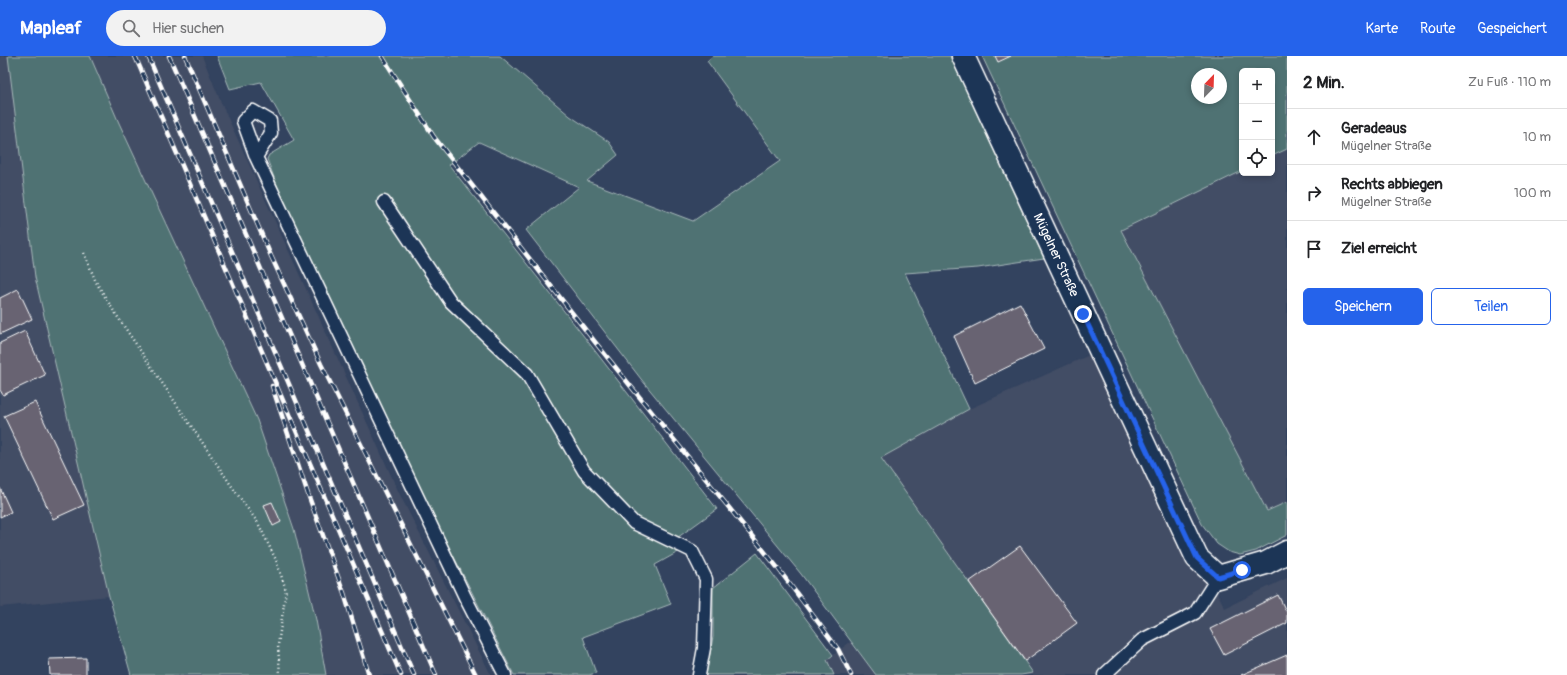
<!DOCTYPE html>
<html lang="de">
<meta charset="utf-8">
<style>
body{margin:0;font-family:Pangolin,sans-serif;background:#f2f2f2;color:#202124}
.controls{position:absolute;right:12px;top:12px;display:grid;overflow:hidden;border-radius:6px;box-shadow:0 2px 6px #0003}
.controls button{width:36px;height:36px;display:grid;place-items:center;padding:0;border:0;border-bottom:1px solid #e0e0e0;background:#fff;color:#202124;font:20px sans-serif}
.compass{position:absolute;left:1191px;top:12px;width:36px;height:36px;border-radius:50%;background:#fff;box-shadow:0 2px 6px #0003;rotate:23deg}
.stop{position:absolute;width:12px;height:12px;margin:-9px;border:3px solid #2563eb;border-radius:50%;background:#fff}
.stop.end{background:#2563eb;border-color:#fff;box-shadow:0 1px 4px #0008}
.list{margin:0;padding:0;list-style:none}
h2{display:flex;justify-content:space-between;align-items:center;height:52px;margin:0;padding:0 16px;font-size:17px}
h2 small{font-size:13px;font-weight:400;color:#757577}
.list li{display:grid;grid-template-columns:26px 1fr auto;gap:12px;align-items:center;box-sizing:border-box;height:56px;padding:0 16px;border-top:1px solid #e0e0e0}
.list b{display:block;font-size:15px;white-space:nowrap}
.list p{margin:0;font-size:13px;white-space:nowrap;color:#757577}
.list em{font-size:13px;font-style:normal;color:#757577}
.actions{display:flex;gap:8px;padding:12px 16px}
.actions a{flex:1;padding:9px 0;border:1px solid #2563eb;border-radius:6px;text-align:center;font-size:14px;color:#2563eb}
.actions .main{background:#2563eb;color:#fff}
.icon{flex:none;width:22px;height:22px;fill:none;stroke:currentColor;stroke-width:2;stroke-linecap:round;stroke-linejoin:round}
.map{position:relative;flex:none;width:1287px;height:619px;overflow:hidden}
header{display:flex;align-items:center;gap:24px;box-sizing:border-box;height:56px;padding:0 20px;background:#2563eb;color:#fff}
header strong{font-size:19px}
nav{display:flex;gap:22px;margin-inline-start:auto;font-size:14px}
.search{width:280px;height:36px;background:#f2f2f2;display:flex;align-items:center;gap:10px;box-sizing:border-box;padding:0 14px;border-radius:22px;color:#757577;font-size:15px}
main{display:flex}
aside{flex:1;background:#fff}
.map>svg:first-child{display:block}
.built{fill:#434d65}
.green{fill:#4f7273;stroke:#a7b8b9;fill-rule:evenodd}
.building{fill:#676372;stroke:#fff}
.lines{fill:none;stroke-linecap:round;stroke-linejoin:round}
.lane-casing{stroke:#fff;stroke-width:15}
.street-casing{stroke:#fff;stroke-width:25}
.path{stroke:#fff;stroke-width:2.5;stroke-dasharray:1 3;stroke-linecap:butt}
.lane{stroke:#1d3557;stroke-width:12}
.street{stroke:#1d3557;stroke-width:22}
.rail-casing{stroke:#fff;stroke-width:4.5}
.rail{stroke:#1d3557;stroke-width:3;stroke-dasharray:9;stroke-linecap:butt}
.route{stroke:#2563eb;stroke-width:5}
.labels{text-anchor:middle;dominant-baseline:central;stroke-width:3.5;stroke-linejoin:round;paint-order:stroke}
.street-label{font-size:13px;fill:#fff;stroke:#1d3557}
</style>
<header>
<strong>Mapleaf</strong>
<div class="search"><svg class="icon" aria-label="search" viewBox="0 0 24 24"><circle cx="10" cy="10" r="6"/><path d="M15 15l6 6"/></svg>Hier suchen</div>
<nav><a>Karte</a><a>Route</a><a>Gespeichert</a></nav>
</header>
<main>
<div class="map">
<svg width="1287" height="619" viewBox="0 0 1287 619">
<rect width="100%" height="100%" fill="#33435f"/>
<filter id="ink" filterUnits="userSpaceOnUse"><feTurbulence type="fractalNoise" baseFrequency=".025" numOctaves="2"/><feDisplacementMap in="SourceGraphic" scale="8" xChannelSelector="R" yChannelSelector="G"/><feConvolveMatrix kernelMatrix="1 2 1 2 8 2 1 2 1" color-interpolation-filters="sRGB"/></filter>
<g filter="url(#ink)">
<!-- built -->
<path class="built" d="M 0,0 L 9,0 L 35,221 L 109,540 L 0,551 Z
M 90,0 L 202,0 L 222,49 L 399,437 L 491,619 L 326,619 L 316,564 L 294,473 L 257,364 L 119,67 Z
M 1287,93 L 1287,446 L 1267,455 L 1121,174 L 1242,115 L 1242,117 L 1272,117 L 1272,100 Z
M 1092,298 L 1225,552 L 1287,522 L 1287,619 L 1021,619 L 1033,617 L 881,402 L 969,353 Z
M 850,586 L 876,619 L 834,619 L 827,604 Z"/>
<!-- green -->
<path class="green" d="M 8,0 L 90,0 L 119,67 L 257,364 L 294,473 L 316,564 L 326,619 L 131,619 L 109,540 L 35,221 Z
M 217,0 L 500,0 L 570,60 L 609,86 L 618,99 L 587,125 L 693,165 L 780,105 L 707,5 L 713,0 L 950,0 L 1044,202 L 978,212 L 905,217 L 969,353 L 881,402 L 1033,617 L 1021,619 L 876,619 L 801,518 L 641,323 L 526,174 L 579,131 L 479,86 L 449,109 L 582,278 L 717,453 L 670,487 L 680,495 L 655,509 L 671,548 L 583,581 L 596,617 L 589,619 L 514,619 L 388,371 L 286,153 L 267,103 L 269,99 L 294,84 L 261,26 L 230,33 Z
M 982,0 L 1287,0 L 1287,93 L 1272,100 L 1272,15 L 1242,15 L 1242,115 L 1121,174 L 1267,455 L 1287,446 L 1287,479 L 1256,495 L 1240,499 L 1229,496 L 1217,488 L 1202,468 ZM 1197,18 L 1221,18 L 1221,42 L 1197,42 Z
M 757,497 L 833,599 L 827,604 L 834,619 L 706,619 L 713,581 L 713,532 Z"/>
<!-- building -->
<path class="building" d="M 995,0 L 1011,0 L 998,6 Z
M 18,233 L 32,263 L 0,278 L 0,242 Z
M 1020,247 L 1044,293 L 975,327 L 954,280 Z
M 25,275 L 45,319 L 3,339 L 0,334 L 0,287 Z
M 35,346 L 84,449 L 53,463 L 4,360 Z
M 0,432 L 11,456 L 0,461 Z
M 272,446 L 281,466 L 273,470 L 264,449 Z
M 1020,490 L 1077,567 L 1025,605 L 969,526 Z
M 1278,539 L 1287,557 L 1287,567 L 1224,599 L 1210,573 Z
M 1287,599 L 1287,619 L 1241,619 Z
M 86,602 L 86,619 L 50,619 L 49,603 Z"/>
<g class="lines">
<defs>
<path id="lane" d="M 256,101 L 271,77 L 270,65 L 253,55 L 243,65 L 256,101 L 465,541 L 505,619
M 384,146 L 451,246 L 527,318 L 584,415 L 634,467 L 692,495 L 706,523 L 704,592 L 699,619
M 1104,619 L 1142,584 L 1195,557 L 1218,521"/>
<path id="street" d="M 963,0 L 1197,502 L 1218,521 L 1266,507 L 1287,496"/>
</defs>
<!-- lane casing -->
<use href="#lane" class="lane-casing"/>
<!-- street casing -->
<use href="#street" class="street-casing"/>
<!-- path -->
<path class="path" d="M 84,197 L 96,226 L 115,257 L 235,435 L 258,467 L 276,504 L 286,534 L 278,589 L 280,619"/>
<!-- lane -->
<use href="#lane" class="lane"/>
<!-- street -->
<use href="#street" class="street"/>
<defs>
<path id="rail" d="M 135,0 L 401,619
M 148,0 L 414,619
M 169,0 L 436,619
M 185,0 L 271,200 L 321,308 L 476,619
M 382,0 L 434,81 L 595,286 L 777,511 L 838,593 L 851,619
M 272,330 L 309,441 L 344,537 L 369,619"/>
</defs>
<!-- rail casing -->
<use href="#rail" class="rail-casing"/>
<!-- rail -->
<use href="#rail" class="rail"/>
</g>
</g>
<g class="lines" filter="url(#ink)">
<!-- route -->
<path class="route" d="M 1083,258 L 1197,502 L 1218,521 L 1242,514"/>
</g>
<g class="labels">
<!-- street labels -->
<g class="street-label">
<text transform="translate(1056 199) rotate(65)">Mügelner Straße</text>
</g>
</g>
</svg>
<div class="controls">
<button>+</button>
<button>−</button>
<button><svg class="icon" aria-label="locate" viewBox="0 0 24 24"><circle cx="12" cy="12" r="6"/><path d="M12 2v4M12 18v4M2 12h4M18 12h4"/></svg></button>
</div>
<svg class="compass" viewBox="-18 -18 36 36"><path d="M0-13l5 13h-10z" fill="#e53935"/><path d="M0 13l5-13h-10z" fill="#757577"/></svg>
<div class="stop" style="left:1242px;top:514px"></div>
<div class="stop end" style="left:1083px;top:258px"></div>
</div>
<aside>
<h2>2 Min.<small>Zu Fuß · 110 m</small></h2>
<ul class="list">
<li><svg class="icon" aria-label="ahead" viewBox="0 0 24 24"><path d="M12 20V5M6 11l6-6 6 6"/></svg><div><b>Geradeaus</b><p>Mügelner Straße</p></div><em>10 m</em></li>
<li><svg class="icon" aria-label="right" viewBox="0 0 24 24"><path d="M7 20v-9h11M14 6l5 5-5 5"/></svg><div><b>Rechts abbiegen</b><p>Mügelner Straße</p></div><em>100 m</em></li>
<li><svg class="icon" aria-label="arrive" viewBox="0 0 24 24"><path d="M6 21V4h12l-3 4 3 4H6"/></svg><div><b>Ziel erreicht</b></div></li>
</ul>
<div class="actions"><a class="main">Speichern</a><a>Teilen</a></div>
</aside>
</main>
